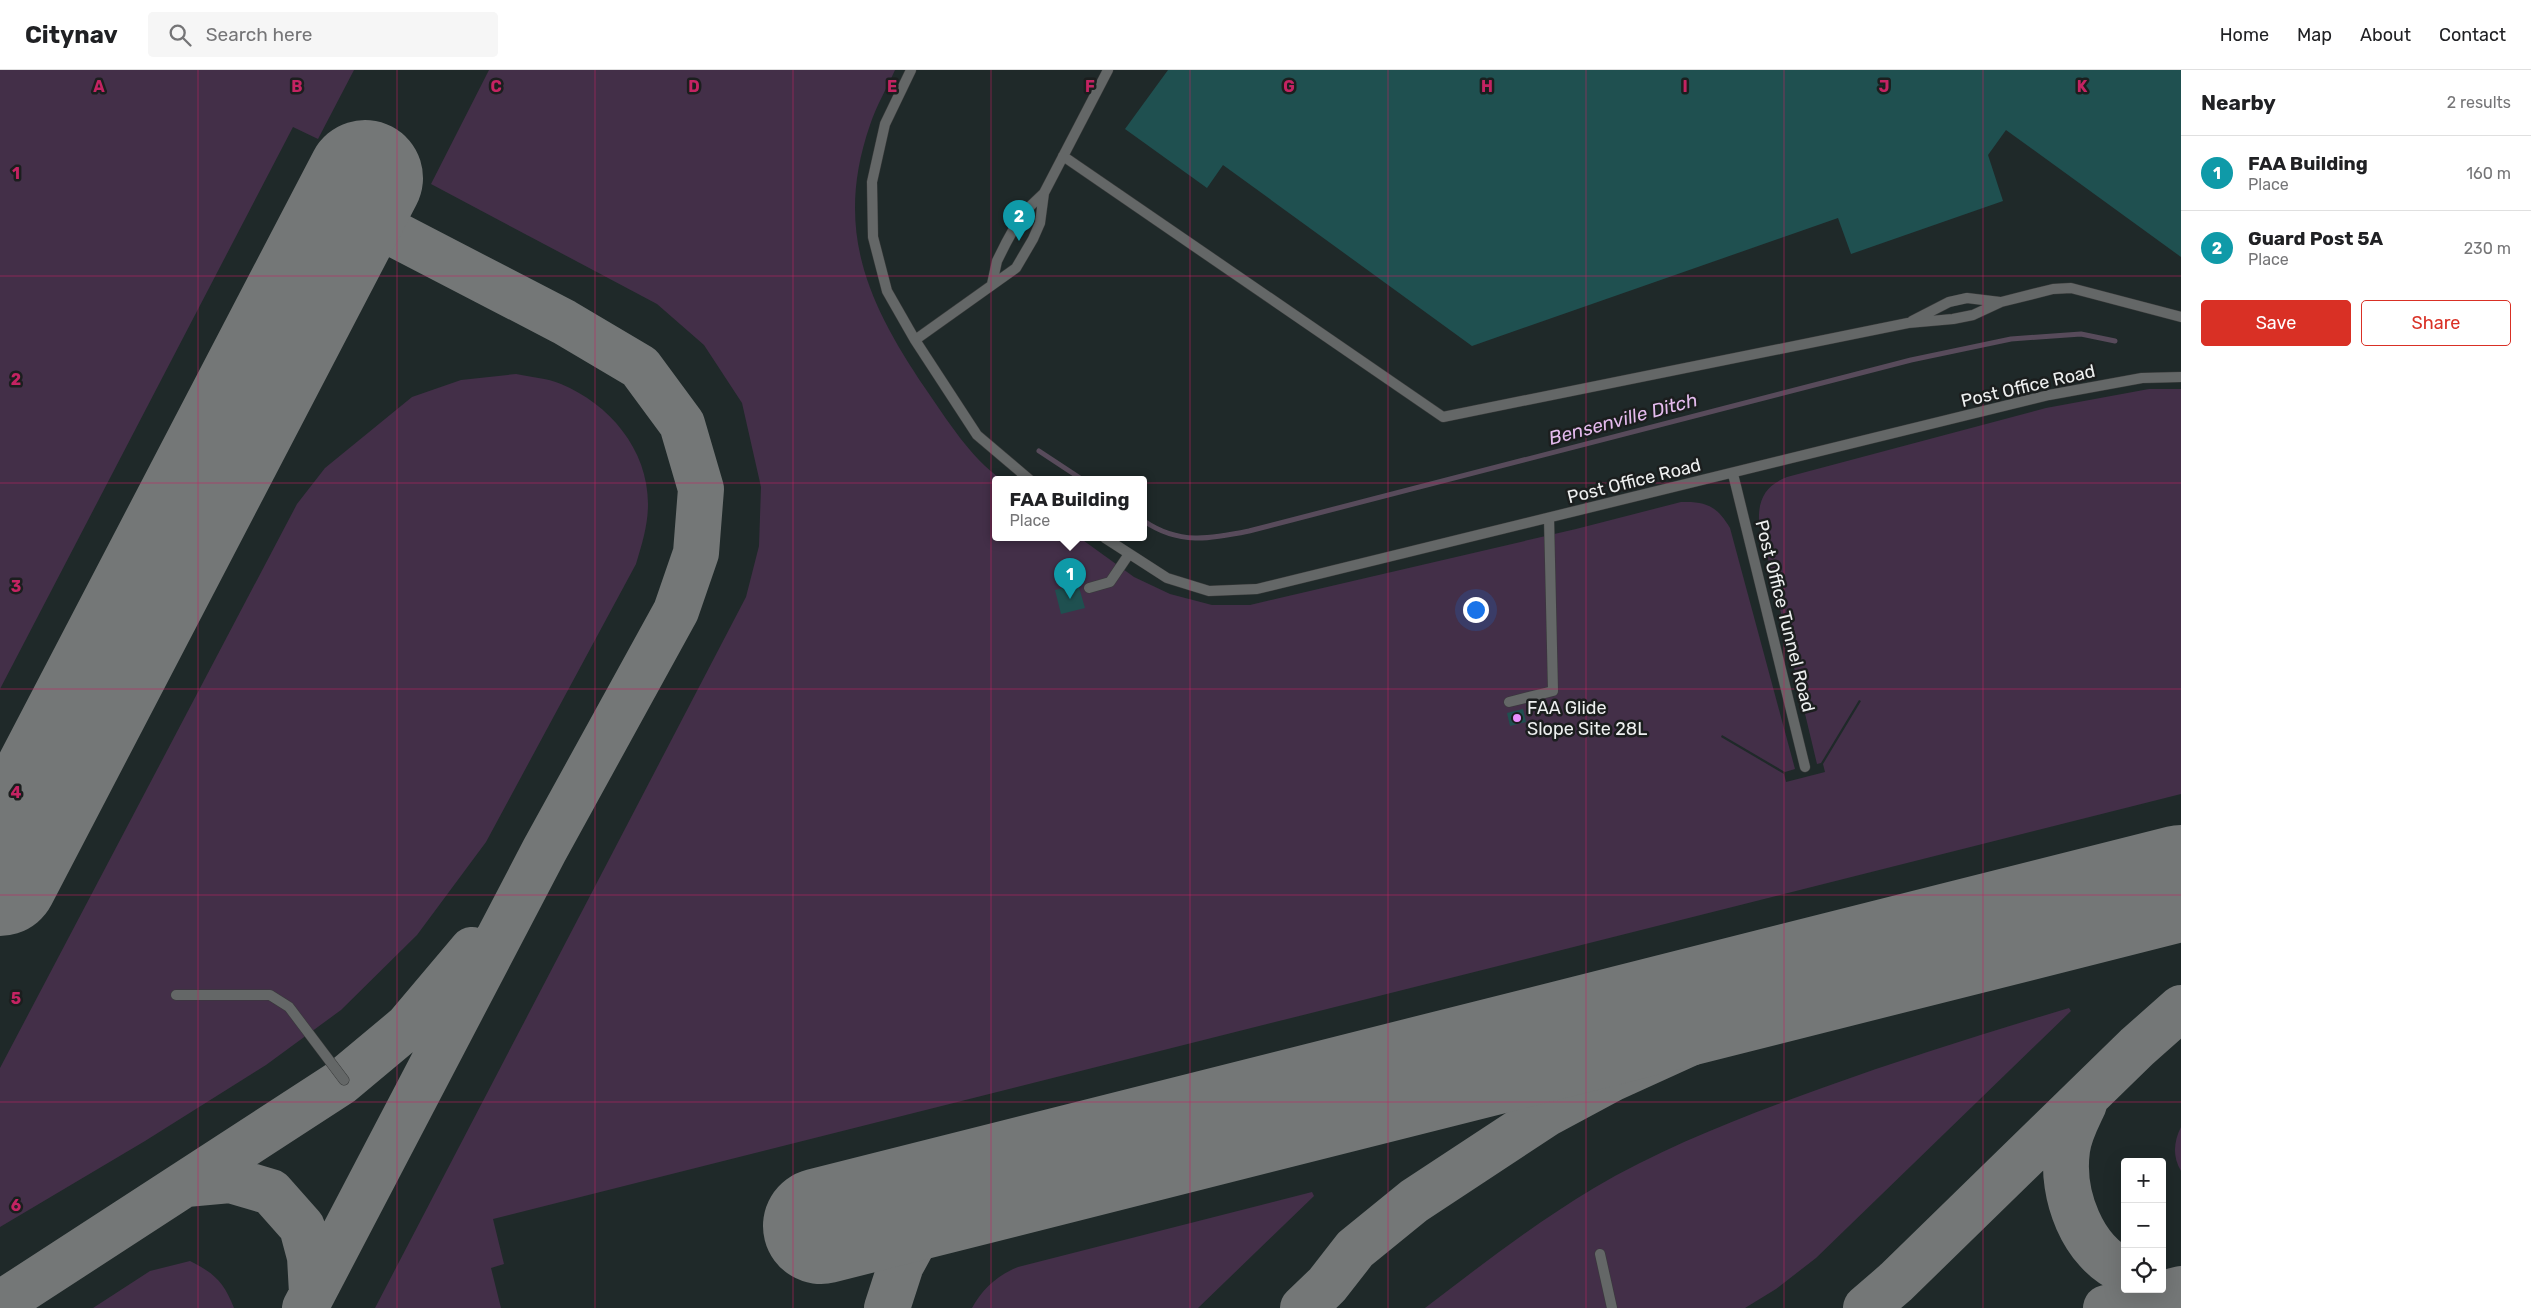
<!DOCTYPE html>
<meta charset="utf-8">
<style>
body{margin:0;font-family:Rubik,sans-serif;background:#f6f6f6;color:#202124}
.controls{position:absolute;right:15px;bottom:15px;display:grid;overflow:hidden;border-radius:5px;box-shadow:0 5px 20px #0002}
.controls button{width:45px;height:45px;display:grid;place-items:center;padding:0;border:0;border-bottom:1px solid #e0e0e0;background:#fff;color:#202124;font:25px sans-serif}
.you{position:absolute;left:1475px;top:539px;width:18px;height:18px;margin:-12px;border:4px solid #fff;border-radius:50%;background:#1a73e8;box-shadow:0 0 0 8px #1a73e833}
.badge{display:grid;place-items:center;width:32px;height:32px;border-radius:50%;background:#d93025;color:#fff;font-size:16px;font-weight:700}
.pin{position:absolute;translate:-50% -41px;filter:drop-shadow(0 1px 2px #0008)}
.pin::after{content:'';position:absolute;top:26px;width:18px;height:15px;background:inherit;clip-path:polygon(0 0,100% 0,50% 100%)}
.popup{position:absolute;left:992px;top:406px;width:155px;height:65px;box-sizing:border-box;display:grid;place-content:center;border-radius:5px;background:#fff;filter:drop-shadow(0 1px 4px #0005);font-size:16px;white-space:nowrap;color:#757577}
.popup b{font-size:19px;color:#202124}
.popup::after{content:'';position:absolute;left:50%;top:100%;margin-left:-10px;border:10px solid transparent;border-top-color:#fff}
.list{margin:0;padding:0;list-style:none}
h2{display:flex;justify-content:space-between;align-items:center;height:65px;margin:0;padding:0 20px;font-size:21px}
h2 small{font-size:16px;font-weight:400;color:#757577}
.list li{display:grid;grid-template-columns:32px 1fr auto;gap:15px;align-items:center;box-sizing:border-box;height:75px;padding:0 20px;border-top:1px solid #e0e0e0}
.list b{display:block;font-size:19px;white-space:nowrap}
.list p{margin:0;font-size:16px;white-space:nowrap;color:#757577}
.list em{font-size:16px;font-style:normal;color:#757577}
.actions{display:flex;gap:10px;padding:15px 20px}
.actions a{flex:1;padding:11px 0;border:1px solid #d93025;border-radius:5px;text-align:center;font-size:18px;color:#d93025}
.actions .main{background:#d93025;color:#fff}
.icon{flex:none;width:28px;height:28px;fill:none;stroke:currentColor;stroke-width:2;stroke-linecap:round;stroke-linejoin:round}
.map{position:relative;flex:none;width:2181px;height:1238px;overflow:hidden}
header{display:flex;align-items:center;gap:30px;box-sizing:border-box;height:70px;padding:0 25px;background:#fff;border-bottom:1px solid #e0e0e0}
header strong{font-size:24px}
nav{display:flex;gap:28px;margin-inline-start:auto;font-size:18px}
.search{width:350px;height:45px;background:#f6f6f6;display:flex;align-items:center;gap:12px;box-sizing:border-box;padding:0 18px;border-radius:5px;color:#757577;font-size:19px}
main{display:flex}
aside{flex:1;background:#fff}
.map>svg:first-child{display:block}
.built{fill:#1f2929;fill-rule:evenodd}
.green{fill:#432f48}
.lines{fill:none;stroke-linecap:round;stroke-linejoin:round}
.stream{stroke:#584b5b;stroke-width:5}
.taxiway{stroke:#747777;stroke-width:46}
.runway{stroke:#747777;stroke-width:116}
.building{fill:#1f5050}
.lane-casing{stroke:#393b3b;stroke-width:11}
.lane{stroke:#646767;stroke-width:10}
.grid{fill:none;stroke:#c42362;stroke-width:1;stroke-opacity:0.55}
.poi-dot{fill:#e98efe;stroke:#1b1e1e;stroke-width:2}
.labels{text-anchor:middle;dominant-baseline:central;stroke-width:5;stroke-linejoin:round;paint-order:stroke}
.street-label{font-size:18px;fill:#edefef;stroke:#1b1e1e}
.poi-label{font-size:18px;fill:#edefef;stroke:#1b1e1e;text-anchor:start}
.water-label{font-size:19px;font-style:italic;fill:#e4baed;stroke:#1b1e1e}
.grid-label{font-size:16px;text-anchor:middle;font-weight:bold;fill:#c42362;stroke:#1b1e1e;stroke-width:5;stroke-linejoin:round;paint-order:stroke}
</style>
<header>
<strong>Citynav</strong>
<div class="search"><svg class="icon" aria-label="search" viewBox="0 0 24 24"><circle cx="10" cy="10" r="6"/><path d="M15 15l6 6"/></svg>Search here</div>
<nav><a>Home</a><a>Map</a><a>About</a><a>Contact</a></nav>
</header>
<main>
<div class="map">
<svg width="2181" height="1238" viewBox="0 0 2181 1238">
<rect width="100%" height="100%" fill="#1b1e1e"/>
<!-- built -->
<path class="built" d="M 0,0 L 2181,0 L 2181,1238 L 0,1238 ZM 996,410 L 1144,410 L 1144,468 L 996,468 ZM 2125,1092 L 2162,1092 L 2162,1219 L 2125,1219 Z"/>
<!-- green -->
<path class="green" d="M 0,0 L 354,0 L 318,69 L 293,57 L 0,619 Z
M 489,0 L 895,0 C 887,18 876,36 870,55 C 834,159 867,232 925,318 C 948,351 969,386 1002,410 L 996,410 L 996,468 L 1080,468 L 1134,507 L 1170,524 L 1212,535 L 1250,535 L 1576,459 L 1681,432 C 1706,431 1717,436 1730,458 L 1795,699 L 1785,702 L 1722,665 L 1721,667 L 1784,704 L 1786,712 L 1825,702 L 1823,694 L 1861,631 L 1859,630 L 1821,693 L 1817,694 L 1759,451 C 1758,429 1766,415 1787,407 L 2046,338 L 2149,319 L 2181,319 L 2181,724 L 493,1149 L 504,1194 L 491,1198 L 501,1238 L 375,1238 L 746,527 L 759,476 L 761,417 L 742,333 L 704,275 L 657,234 L 431,114 Z
M 516,304 C 530,307 547,308 561,314 C 609,334 648,379 648,434 C 648,455 642,474 636,494 L 486,772 L 417,865 L 341,940 L 266,995 L 145,1071 L 0,1157 L 0,998 L 297,434 L 325,398 L 412,327 L 461,310 Z
M 2069,938 L 2071,941 L 1816,1188 L 1776,1219 L 1745,1238 L 1425,1238 C 1480,1196 1534,1154 1594,1118 C 1666,1076 1744,1046 1822,1018 C 1903,989 1986,963 2069,938 Z
M 2181,1057 L 2181,1101 C 2172,1086 2174,1071 2181,1057 Z
M 1312,1122 L 1314,1126 L 1198,1238 L 972,1238 C 982,1219 998,1205 1018,1197 Z
M 190,1191 C 214,1203 224,1212 234,1238 L 93,1238 L 150,1201 Z"/>
<g class="lines">
<!-- stream -->
<path class="stream" d="M 1039,381 L 1083,410
M 1144,451 C 1179,475 1210,469 1249,461 L 1911,290 L 2011,269 L 2081,264 L 2115,271"/>
<!-- taxiway -->
<path class="taxiway" d="M 2084,1034 C 2077,1049 2069,1063 2067,1080 C 2061,1124 2082,1183 2125,1201
M 186,1114 L 230,1110 L 271,1122 L 302,1157 L 310,1187 L 312,1223
M 0,1234 L 340,1013 L 407,957 L 472,880
M 305,1238 L 544,781 L 676,541 L 696,483 L 701,419 L 682,354 L 640,297 L 564,252 L 348,140
M 887,1238 L 901,1195 L 924,1153 L 971,1117
M 1303,1238 L 1327,1215 L 1355,1179 L 1414,1131 L 1546,1044 L 1613,1008 L 1723,958 L 1945,873
M 1866,1238 L 1896,1212 L 2137,977 L 2181,938
M 2106,1238 L 2181,1219"/>
<!-- runway -->
<path class="runway" d="M 0,808 L 365,108
M 821,1156 L 2181,813"/>
</g>
<!-- building -->
<path class="building" d="M 1168,0 L 2181,0 L 2181,187 L 2006,60 L 1988,85 L 2003,131 L 1851,184 L 1838,148 L 1472,276 L 1223,95 L 1207,118 L 1125,59 Z
M 1078,514 L 1085,538 L 1061,544 L 1055,520 Z
M 1523,639 L 1526,652 L 1510,656 L 1507,643 Z"/>
<g class="lines">
<defs>
<path id="lane" d="M 911,0 L 885,54 L 872,112 L 873,167 L 887,221 L 915,270 L 977,365 L 1030,410
M 1063,86 L 1443,347 L 1908,253 L 1953,249 L 1973,245 L 2001,232 L 2053,219 L 2071,218 L 2181,247
M 992,214 L 997,191 L 1006,173 L 1022,144 L 1044,123 L 1108,0
M 1912,251 L 1949,232 L 1967,228 L 2000,232
M 915,270 L 1016,198 L 1033,169 L 1040,153 L 1044,123
M 1733,404 L 1805,697
M 1105,468 L 1167,508 L 1209,521 L 1257,519 L 2049,325 L 2142,308 L 2181,307
M 1089,518 L 1110,512 L 1129,484
M 1509,632 L 1553,621 L 1549,448
M 176,925 L 270,925 L 289,937 L 344,1010
M 1600,1184 L 1612,1238"/>
</defs>
<!-- lane casing -->
<use href="#lane" class="lane-casing"/>
<!-- lane -->
<use href="#lane" class="lane"/>
</g>
<!-- grid -->
<path class="grid" d="M 198,0 L 198,1238M 397,0 L 397,1238M 595,0 L 595,1238M 793,0 L 793,1238M 991,0 L 991,1238M 1190,0 L 1190,1238M 1388,0 L 1388,1238M 1586,0 L 1586,1238M 1784,0 L 1784,1238M 1983,0 L 1983,1238M 0,206 L 2181,206M 0,413 L 2181,413M 0,619 L 2181,619M 0,825 L 2181,825M 0,1032 L 2181,1032"/>
<!-- markers -->
<circle class="poi-dot" cx="1517" cy="648" r="5"/>
<g class="labels">
<!-- street labels -->
<g class="street-label">
<text transform="translate(2028 316) rotate(-13)">Post Office Road</text>
<text transform="translate(1634 411) rotate(-14)">Post Office Road</text>
<text transform="translate(1785 546) rotate(76)">Post Office Tunnel Road</text>
</g>
<!-- poi labels -->
<g class="poi-label">
<text x="1527" y="638">FAA Glide<tspan x="1527" dy="21">Slope Site 28L</tspan></text>
</g>
<!-- water labels -->
<g class="water-label">
<text transform="translate(1623 349) rotate(-15)">Bensenville Ditch</text>
</g>
</g>
<g class="grid-label">
<text x="99" y="22">A</text>
<text x="297" y="22">B</text>
<text x="496" y="22">C</text>
<text x="694" y="22">D</text>
<text x="892" y="22">E</text>
<text x="1090" y="22">F</text>
<text x="1289" y="22">G</text>
<text x="1487" y="22">H</text>
<text x="1685" y="22">I</text>
<text x="1884" y="22">J</text>
<text x="2082" y="22">K</text>
<text x="16" y="109">1</text>
<text x="16" y="315">2</text>
<text x="16" y="522">3</text>
<text x="16" y="728">4</text>
<text x="16" y="934">5</text>
<text x="16" y="1141">6</text>
</g>
</svg>
<div class="controls">
<button>+</button>
<button>−</button>
<button><svg class="icon" aria-label="locate" viewBox="0 0 24 24"><circle cx="12" cy="12" r="6"/><path d="M12 2v4M12 18v4M2 12h4M18 12h4"/></svg></button>
</div>
<div class="you"></div>
<div class="pin badge" style="left:1070px;top:529px;background:#0f9aa8">1</div>
<div class="popup"><b>FAA Building</b>Place</div>
<div class="pin badge" style="left:1019px;top:171px;background:#0f9aa8">2</div>
</div>
<aside>
<h2>Nearby<small>2 results</small></h2>
<ul class="list">
<li><span class="badge" style="background:#0f9aa8">1</span><div><b>FAA Building</b><p>Place</p></div><em>160 m</em></li>
<li><span class="badge" style="background:#0f9aa8">2</span><div><b>Guard Post 5A</b><p>Place</p></div><em>230 m</em></li>
</ul>
<div class="actions"><a class="main">Save</a><a>Share</a></div>
</aside>
</main>
